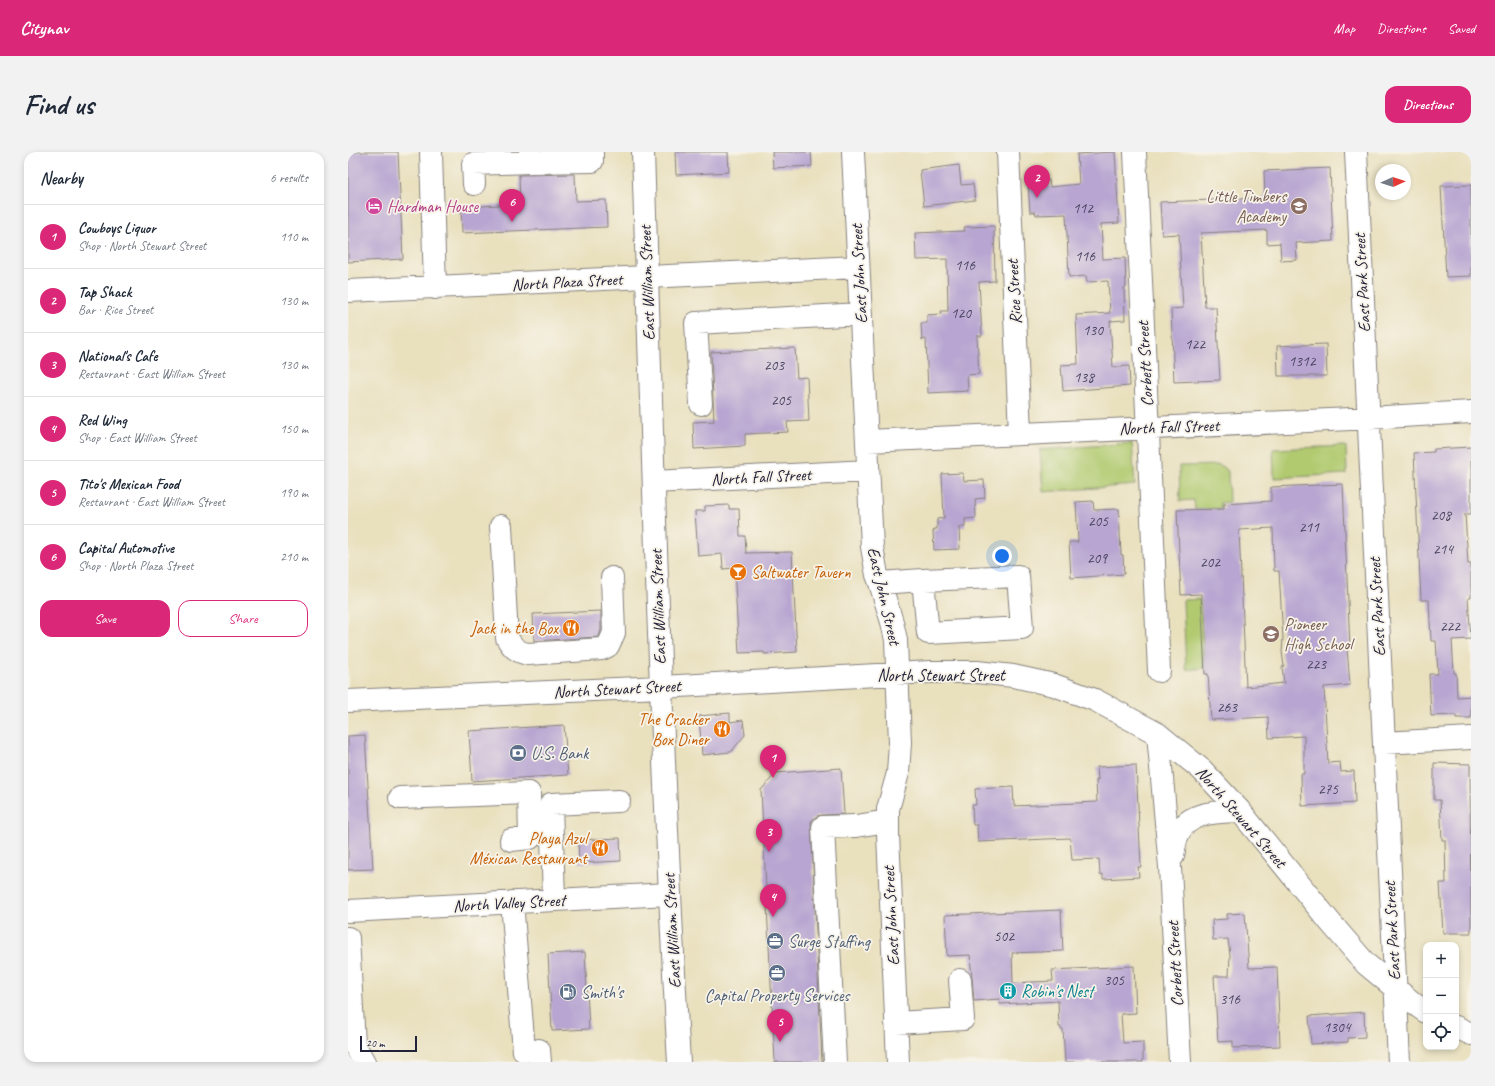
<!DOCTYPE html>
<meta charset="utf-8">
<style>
body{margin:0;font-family:Caveat,sans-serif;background:#f2f2f3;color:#1f2937}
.controls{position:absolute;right:12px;bottom:12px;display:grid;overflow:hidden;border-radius:8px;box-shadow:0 2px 6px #0003}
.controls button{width:36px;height:36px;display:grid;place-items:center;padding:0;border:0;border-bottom:1px solid #e0e1e3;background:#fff;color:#1f2937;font:20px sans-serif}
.compass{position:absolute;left:1027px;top:12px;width:36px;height:36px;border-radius:50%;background:#fff;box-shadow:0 2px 6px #0003;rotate:87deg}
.scale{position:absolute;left:12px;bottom:10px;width:57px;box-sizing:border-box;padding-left:4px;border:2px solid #22223b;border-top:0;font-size:11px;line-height:14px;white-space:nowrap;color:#22223b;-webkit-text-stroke:3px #f7f3e8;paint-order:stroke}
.you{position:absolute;left:654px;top:404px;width:14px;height:14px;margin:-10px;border:3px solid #fff;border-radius:50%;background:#1a73e8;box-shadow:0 0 0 6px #1a73e833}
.badge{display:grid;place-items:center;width:26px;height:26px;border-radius:50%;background:#db2777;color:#fff;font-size:13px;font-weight:700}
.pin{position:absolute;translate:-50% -33px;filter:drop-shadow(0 1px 2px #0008)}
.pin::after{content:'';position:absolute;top:21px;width:14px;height:12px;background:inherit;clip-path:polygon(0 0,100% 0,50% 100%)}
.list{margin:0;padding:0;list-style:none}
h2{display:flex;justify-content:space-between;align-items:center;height:52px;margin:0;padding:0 16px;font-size:17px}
h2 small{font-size:13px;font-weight:400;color:#747a83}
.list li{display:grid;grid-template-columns:26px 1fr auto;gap:12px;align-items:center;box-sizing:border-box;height:64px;padding:0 16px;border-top:1px solid #e0e1e3}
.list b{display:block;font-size:15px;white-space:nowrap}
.list p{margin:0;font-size:13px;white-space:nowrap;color:#747a83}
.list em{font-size:13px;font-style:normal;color:#747a83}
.actions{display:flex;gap:8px;padding:12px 16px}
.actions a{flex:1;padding:9px 0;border:1px solid #db2777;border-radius:12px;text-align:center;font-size:14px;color:#db2777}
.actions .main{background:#db2777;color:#fff}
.icon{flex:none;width:22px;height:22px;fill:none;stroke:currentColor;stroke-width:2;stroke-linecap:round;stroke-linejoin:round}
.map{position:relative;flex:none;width:1123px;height:910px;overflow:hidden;border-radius:12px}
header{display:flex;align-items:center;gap:24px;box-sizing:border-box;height:56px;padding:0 20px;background:#db2777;color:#fff}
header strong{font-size:19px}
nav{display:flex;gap:22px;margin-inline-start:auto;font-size:14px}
.intro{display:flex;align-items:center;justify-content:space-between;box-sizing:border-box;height:96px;padding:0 24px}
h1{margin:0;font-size:28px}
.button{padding:10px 18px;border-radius:12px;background:#db2777;color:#fff;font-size:14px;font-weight:700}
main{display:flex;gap:24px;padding:0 24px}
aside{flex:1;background:#fff;border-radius:12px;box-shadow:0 2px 6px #0003}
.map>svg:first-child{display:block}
.green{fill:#b1ca6f;stroke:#6a7655}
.building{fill:#b8a5d1;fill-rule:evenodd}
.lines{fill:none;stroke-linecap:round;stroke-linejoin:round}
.minor-casing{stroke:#86817c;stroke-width:24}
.major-casing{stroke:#86817c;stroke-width:24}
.minor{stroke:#fff;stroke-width:22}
.major{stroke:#fff;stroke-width:22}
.labels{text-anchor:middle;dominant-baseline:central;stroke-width:3.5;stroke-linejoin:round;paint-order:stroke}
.number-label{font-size:15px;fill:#484360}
.education-label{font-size:17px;fill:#785e54;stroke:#f7f3e8;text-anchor:end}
.hotel-label{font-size:17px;fill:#b23c85;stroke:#f7f3e8;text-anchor:start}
.street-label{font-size:17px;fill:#22223b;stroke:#f7f3e8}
.food-label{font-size:17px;fill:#c56008;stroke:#f7f3e8;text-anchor:end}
.service-label{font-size:17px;fill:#4e5e75;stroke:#f7f3e8;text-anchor:start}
.culture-label{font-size:17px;fill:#0d838f;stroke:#f7f3e8;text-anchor:start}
</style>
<header>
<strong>Citynav</strong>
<nav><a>Map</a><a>Directions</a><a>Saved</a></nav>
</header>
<div class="intro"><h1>Find us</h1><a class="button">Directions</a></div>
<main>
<aside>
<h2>Nearby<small>6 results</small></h2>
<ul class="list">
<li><span class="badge">1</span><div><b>Cowboys Liquor</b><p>Shop · North Stewart Street</p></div><em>110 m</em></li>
<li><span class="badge">2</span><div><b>Tap Shack</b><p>Bar · Rice Street</p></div><em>130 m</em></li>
<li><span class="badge">3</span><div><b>National's Cafe</b><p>Restaurant · East William Street</p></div><em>130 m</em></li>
<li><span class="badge">4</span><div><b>Red Wing</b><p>Shop · East William Street</p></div><em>150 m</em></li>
<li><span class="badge">5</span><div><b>Tito's Mexican Food</b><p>Restaurant · East William Street</p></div><em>190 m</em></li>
<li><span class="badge">6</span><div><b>Capital Automotive</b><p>Shop · North Plaza Street</p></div><em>210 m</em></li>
</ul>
<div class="actions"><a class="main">Save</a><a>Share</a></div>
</aside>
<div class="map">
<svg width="1123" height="910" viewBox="0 0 1123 910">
<rect width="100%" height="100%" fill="#f7f3e8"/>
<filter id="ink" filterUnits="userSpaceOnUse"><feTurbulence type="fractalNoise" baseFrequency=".025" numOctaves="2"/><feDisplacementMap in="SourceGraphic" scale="8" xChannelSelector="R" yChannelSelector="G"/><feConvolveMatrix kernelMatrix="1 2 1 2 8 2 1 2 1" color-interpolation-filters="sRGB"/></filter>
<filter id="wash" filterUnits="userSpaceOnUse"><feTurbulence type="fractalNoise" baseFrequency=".012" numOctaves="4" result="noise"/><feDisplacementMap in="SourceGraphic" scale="16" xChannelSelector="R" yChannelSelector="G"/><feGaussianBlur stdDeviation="0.9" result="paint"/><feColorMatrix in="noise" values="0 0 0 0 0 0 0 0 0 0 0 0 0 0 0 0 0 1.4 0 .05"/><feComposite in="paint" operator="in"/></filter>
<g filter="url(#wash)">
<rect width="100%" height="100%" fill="#e9e0be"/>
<!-- green -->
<path class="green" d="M 784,291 L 787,333 L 695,340 L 692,298 Z
M 998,294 L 999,322 L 926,326 L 925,297 Z
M 872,313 L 880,319 L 881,350 L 872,351 L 873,356 L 847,358 L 846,348 L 832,349 L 831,314 Z
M 852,447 L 856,516 L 838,518 L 835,448 Z"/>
<g id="blocks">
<!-- building -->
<path class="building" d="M 0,0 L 50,0 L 55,107 L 0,110 Z
M 327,0 L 380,0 L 381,20 L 328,23 Z
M 424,0 L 463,0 L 464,14 L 425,16 Z
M 767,0 L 771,71 L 753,72 L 755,107 L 777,106 L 778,135 L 776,136 L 777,168 L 762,169 L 765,215 L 781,214 L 782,234 L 715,239 L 713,213 L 730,212 L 728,163 L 762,161 L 760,129 L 739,130 L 738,124 L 721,125 L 718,62 L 688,63 L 687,60 L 682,60 L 680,30 L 701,28 L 702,35 L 731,32 L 729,2 Z
M 611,13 L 613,33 L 625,32 L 627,48 L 576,54 L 572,18 Z
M 982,16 L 985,89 L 948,91 L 949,108 L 933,109 L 932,91 L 919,92 L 919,78 L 853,81 L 857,155 L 868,155 L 872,228 L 826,230 L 823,157 L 835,156 L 831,82 L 814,83 L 812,50 L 917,46 L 916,19 Z
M 227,22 L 228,49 L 258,48 L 259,75 L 114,81 L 113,55 L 172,52 L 171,23 Z
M 1123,33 L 1123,124 L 1098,125 L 1093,34 Z
M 646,74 L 647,129 L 631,130 L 634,184 L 629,184 L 631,222 L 619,223 L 620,239 L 580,241 L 578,187 L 574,188 L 573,171 L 579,171 L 579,163 L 594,162 L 593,159 L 600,159 L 599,107 L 568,108 L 567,81 L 617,79 L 616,75 Z
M 978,192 L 979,224 L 930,224 L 929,194 Z
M 447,196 L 449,226 L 459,225 L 461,269 L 439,270 L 440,280 L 397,282 L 397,294 L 346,297 L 345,270 L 366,269 L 363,200 Z
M 1123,295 L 1123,362 L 1117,362 L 1120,412 L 1123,412 L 1123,446 L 1120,446 L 1123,487 L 1104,488 L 1106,521 L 1108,521 L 1109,545 L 1123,544 L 1123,566 L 1108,566 L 1108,563 L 1083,564 L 1081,522 L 1090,522 L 1088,489 L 1083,489 L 1081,448 L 1073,448 L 1066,301 L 1086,300 L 1086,297 Z
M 615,321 L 616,329 L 636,328 L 637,346 L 627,347 L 628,366 L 617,367 L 617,375 L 611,375 L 612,397 L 586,398 L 585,379 L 586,379 L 586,377 L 589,377 L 589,367 L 596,366 L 594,322 Z
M 995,332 L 1002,496 L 999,496 L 1002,533 L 976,535 L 980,611 L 992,610 L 993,620 L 1006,619 L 1007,651 L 954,654 L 953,622 L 956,622 L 956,584 L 921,586 L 920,565 L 863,568 L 860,522 L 857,522 L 853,442 L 833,443 L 829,358 L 876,357 L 876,352 L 923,349 L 923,335 ZM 925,376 L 926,419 L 931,419 L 935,486 L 934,500 L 936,514 L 934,515 L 936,531 L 898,535 L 891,378 Z
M 745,349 L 746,358 L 771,357 L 773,403 L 775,403 L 776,422 L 723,426 L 721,390 L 730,390 L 728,350 Z
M 381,353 L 381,357 L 391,357 L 392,384 L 397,384 L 398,401 L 444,400 L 449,500 L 416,502 L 416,500 L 391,501 L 386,416 L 375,417 L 374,402 L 350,404 L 347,359 L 357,359 L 357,354 Z
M 253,459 L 253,478 L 251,485 L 186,489 L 185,462 Z
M 382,561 L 382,570 L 395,568 L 397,583 L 383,600 L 354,603 L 351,564 Z
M 216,573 L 220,623 L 124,629 L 121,579 Z
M 17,583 L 25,717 L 0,718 L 0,584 Z
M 1086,611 L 1122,612 L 1123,781 L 1095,781 L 1092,731 L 1098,731 L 1097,688 L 1094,688 L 1092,648 L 1086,648 Z
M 788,613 L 793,715 L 790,715 L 791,725 L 755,727 L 755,722 L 752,723 L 751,707 L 724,708 L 722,686 L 630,690 L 629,673 L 625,673 L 624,653 L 628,653 L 627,637 L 665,635 L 666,654 L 749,650 L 748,628 L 750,628 L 749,615 Z
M 493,616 L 496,662 L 474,663 L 469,664 L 463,669 L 474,910 L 427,910 L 413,638 L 428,621 Z
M 272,686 L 273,709 L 231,711 L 230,688 Z
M 713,758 L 715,799 L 664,801 L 665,831 L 705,829 L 704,818 L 786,814 L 788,861 L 773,862 L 775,891 L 795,890 L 795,910 L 717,910 L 715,877 L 713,878 L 713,875 L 711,875 L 710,849 L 652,852 L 651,847 L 626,849 L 622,803 L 599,804 L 597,763 Z
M 897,761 L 901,816 L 929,815 L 932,894 L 885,896 L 885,889 L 870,890 L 866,824 L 881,824 L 882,803 L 880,787 L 865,788 L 864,768 L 879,767 L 879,762 Z
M 237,800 L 241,877 L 204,879 L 200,802 Z
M 1016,860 L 1017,885 L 1000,886 L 1000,890 L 963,892 L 961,864 Z"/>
</g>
</g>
<g filter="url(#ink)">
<use href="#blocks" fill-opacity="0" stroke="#86817c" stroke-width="1"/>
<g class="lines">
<defs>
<path id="minor" d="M 83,0 L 87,136
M 505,0 L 524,395 L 529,423 L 532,431 L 544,470 L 548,488 L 552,591 L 550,621 L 540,657 L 540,682 L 550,910
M 660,0 L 672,281
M 787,0 L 811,519
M 1008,0 L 1051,910
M 182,10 L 244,9 L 244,0
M 126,32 L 125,12 L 182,10 L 182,0
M 0,139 L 510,115
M 353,252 L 348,171 L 513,162
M 519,289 L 1003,267 L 1123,260
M 306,330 L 520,319
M 153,374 L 159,486 C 165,496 169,500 180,502 L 254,497 L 260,494 L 266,481 L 264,426
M 532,431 L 575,428 L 580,481 L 674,476 L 670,424 L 575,428
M 313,535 L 582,520 L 629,520 L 665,524 L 706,533 L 747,548 L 810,582 L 854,618 L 892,659 L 982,770 L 1018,812 L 1065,851 L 1078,860
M 810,582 L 822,715 L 832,910
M 1036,591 L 1123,586
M 52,646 L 181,641 L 182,686 L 163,688
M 825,704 C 826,698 827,691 829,685 C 838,659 869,660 892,659
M 206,748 L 203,652 L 271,649
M 164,750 L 176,899
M 0,759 L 321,742
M 0,786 L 6,892 L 16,910
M 548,871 L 615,867 L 612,828
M 1108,875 L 1123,882
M 191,898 L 192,910
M 487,910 L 475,675 L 508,674 L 540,669"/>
<path id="major" d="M 295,0 C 305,303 313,607 331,910
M 0,549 L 313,535"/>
</defs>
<!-- minor casing -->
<use href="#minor" class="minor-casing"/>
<!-- major casing -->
<use href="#major" class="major-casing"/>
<!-- minor -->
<use href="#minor" class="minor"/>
<!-- major -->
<use href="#major" class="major"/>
</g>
</g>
<!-- icons -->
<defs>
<symbol id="hotel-disc" viewBox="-11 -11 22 22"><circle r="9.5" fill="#d1479c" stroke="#f7f3e8"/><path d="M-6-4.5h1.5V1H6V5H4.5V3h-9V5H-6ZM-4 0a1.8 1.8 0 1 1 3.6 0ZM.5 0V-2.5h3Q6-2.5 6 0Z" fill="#fff"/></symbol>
<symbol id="school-disc" viewBox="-11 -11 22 22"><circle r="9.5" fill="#8d6e63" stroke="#f7f3e8"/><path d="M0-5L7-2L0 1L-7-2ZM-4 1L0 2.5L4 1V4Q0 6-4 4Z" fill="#fff"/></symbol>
<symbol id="bar-disc" viewBox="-11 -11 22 22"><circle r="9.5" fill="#e8710a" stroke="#f7f3e8"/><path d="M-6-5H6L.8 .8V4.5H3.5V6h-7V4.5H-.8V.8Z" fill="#fff"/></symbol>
<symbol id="restaurant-disc" viewBox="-11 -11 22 22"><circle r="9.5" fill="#e8710a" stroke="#f7f3e8"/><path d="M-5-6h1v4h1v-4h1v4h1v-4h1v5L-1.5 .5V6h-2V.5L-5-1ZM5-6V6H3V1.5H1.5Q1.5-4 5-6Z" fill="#fff"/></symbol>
<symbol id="bank-disc" viewBox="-11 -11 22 22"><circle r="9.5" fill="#5c6f8a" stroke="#f7f3e8"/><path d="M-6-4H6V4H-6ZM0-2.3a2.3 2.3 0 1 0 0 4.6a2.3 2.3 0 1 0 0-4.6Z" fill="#fff"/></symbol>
<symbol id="office-disc" viewBox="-11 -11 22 22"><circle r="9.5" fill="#5c6f8a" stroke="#f7f3e8"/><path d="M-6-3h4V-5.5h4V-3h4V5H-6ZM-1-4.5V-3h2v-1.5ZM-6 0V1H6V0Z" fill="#fff"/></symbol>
<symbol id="building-disc" viewBox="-11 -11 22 22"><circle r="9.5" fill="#0f9aa8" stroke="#f7f3e8"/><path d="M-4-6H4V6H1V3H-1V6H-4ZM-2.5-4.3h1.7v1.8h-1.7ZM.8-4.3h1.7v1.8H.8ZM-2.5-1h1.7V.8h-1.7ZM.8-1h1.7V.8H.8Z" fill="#fff"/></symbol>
<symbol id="fuel-disc" viewBox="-11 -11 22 22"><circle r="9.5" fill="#5c6f8a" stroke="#f7f3e8"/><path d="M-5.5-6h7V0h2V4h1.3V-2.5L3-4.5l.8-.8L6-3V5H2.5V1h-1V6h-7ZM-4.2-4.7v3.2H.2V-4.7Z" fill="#fff"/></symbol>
</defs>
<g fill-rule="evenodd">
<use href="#hotel-disc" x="16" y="44" width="20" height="20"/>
<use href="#school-disc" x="941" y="44" width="20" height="20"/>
<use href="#bar-disc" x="380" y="410" width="20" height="20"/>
<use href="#restaurant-disc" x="213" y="466" width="20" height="20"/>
<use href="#school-disc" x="913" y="472" width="20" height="20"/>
<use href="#restaurant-disc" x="364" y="567" width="20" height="20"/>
<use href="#bank-disc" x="160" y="591" width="20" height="20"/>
<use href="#restaurant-disc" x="242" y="686" width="20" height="20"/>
<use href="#office-disc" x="417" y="779" width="20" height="20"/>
<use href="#office-disc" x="419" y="811" width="20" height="20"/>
<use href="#building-disc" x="650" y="829" width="20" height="20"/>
<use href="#fuel-disc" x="210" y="830" width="20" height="20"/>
</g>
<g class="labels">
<!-- number labels -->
<g class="number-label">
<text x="735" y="56">112</text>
<text x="737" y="104">116</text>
<text x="617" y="113">116</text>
<text x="613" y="161">120</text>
<text x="745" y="178">130</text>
<text x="847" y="192">122</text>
<text x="954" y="209">1312</text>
<text x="426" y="213">203</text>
<text x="736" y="225">138</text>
<text x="433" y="248">205</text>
<text x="1093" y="363">208</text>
<text x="750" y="369">205</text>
<text x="961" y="375">211</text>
<text x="1095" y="397">214</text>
<text x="749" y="406">209</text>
<text x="862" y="410">202</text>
<text x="1102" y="474">222</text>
<text x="968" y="512">223</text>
<text x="879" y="555">263</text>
<text x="980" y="637">275</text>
<text x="656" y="784">502</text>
<text x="766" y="828">305</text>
<text x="882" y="847">316</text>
<text x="989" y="875">1304</text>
</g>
<!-- education labels -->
<g class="education-label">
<text x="938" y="44">Little Timbers<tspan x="938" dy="20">Academy</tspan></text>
<text x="936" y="472" text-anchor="start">Pioneer<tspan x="936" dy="20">High School</tspan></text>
</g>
<!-- hotel labels -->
<g class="hotel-label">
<text x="39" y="54">Hardman House</text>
</g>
<!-- street labels -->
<g class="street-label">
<text transform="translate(511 122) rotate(-93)">East John Street</text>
<text transform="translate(219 130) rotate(-3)">North Plaza Street</text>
<text transform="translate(299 131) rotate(-92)">East William Street</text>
<text transform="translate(1014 131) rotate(-93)">East Park Street</text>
<text transform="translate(666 140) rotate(-93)">Rice Street</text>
<text transform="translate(797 212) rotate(-93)">Corbett Street</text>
<text transform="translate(821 275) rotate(-2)">North Fall Street</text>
<text transform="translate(413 325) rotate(-3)">North Fall Street</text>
<text transform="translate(536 444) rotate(77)">East John Street</text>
<text transform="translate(310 455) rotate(-92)">East William Street</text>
<text transform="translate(1029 455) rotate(-93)">East Park Street</text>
<text x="593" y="523">North Stewart Street</text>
<text transform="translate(269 537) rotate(-3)">North Stewart Street</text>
<text transform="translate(893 665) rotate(49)">North Stewart Street</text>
<text transform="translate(161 751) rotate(-3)">North Valley Street</text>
<text transform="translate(543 764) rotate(-93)">East John Street</text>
<text transform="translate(324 779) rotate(-93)">East William Street</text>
<text transform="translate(1044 779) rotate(-93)">East Park Street</text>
<text transform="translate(827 812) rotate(-93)">Corbett Street</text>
</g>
<!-- food labels -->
<g class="food-label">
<text x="403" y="420" text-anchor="start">Saltwater Tavern</text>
<text x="210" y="476">Jack in the Box</text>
<text x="361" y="567">The Cracker<tspan x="361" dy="20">Box Diner</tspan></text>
<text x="239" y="686">Playa Azul<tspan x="239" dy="20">Méxican Restaurant</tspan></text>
</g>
<!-- service labels -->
<g class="service-label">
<text x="183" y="601">U.S. Bank</text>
<text x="440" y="789">Surge Staffing</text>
<text x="233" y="840">Smith's</text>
<text x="429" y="843" text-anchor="middle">Capital Property Services</text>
</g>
<!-- culture labels -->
<g class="culture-label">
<text x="673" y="839">Robin's Nest</text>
</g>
</g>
</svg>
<div class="controls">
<button>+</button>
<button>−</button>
<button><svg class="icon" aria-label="locate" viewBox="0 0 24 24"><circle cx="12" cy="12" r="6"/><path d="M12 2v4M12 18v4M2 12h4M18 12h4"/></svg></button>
</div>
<svg class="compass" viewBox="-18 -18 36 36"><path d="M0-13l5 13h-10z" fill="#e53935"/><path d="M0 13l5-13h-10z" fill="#747a83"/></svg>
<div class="scale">20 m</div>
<div class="you"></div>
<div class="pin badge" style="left:425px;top:626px">1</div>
<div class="pin badge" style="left:689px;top:46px">2</div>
<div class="pin badge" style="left:421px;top:700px">3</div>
<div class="pin badge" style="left:425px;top:765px">4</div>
<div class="pin badge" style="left:432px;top:890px">5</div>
<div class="pin badge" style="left:164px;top:70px">6</div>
</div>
</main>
